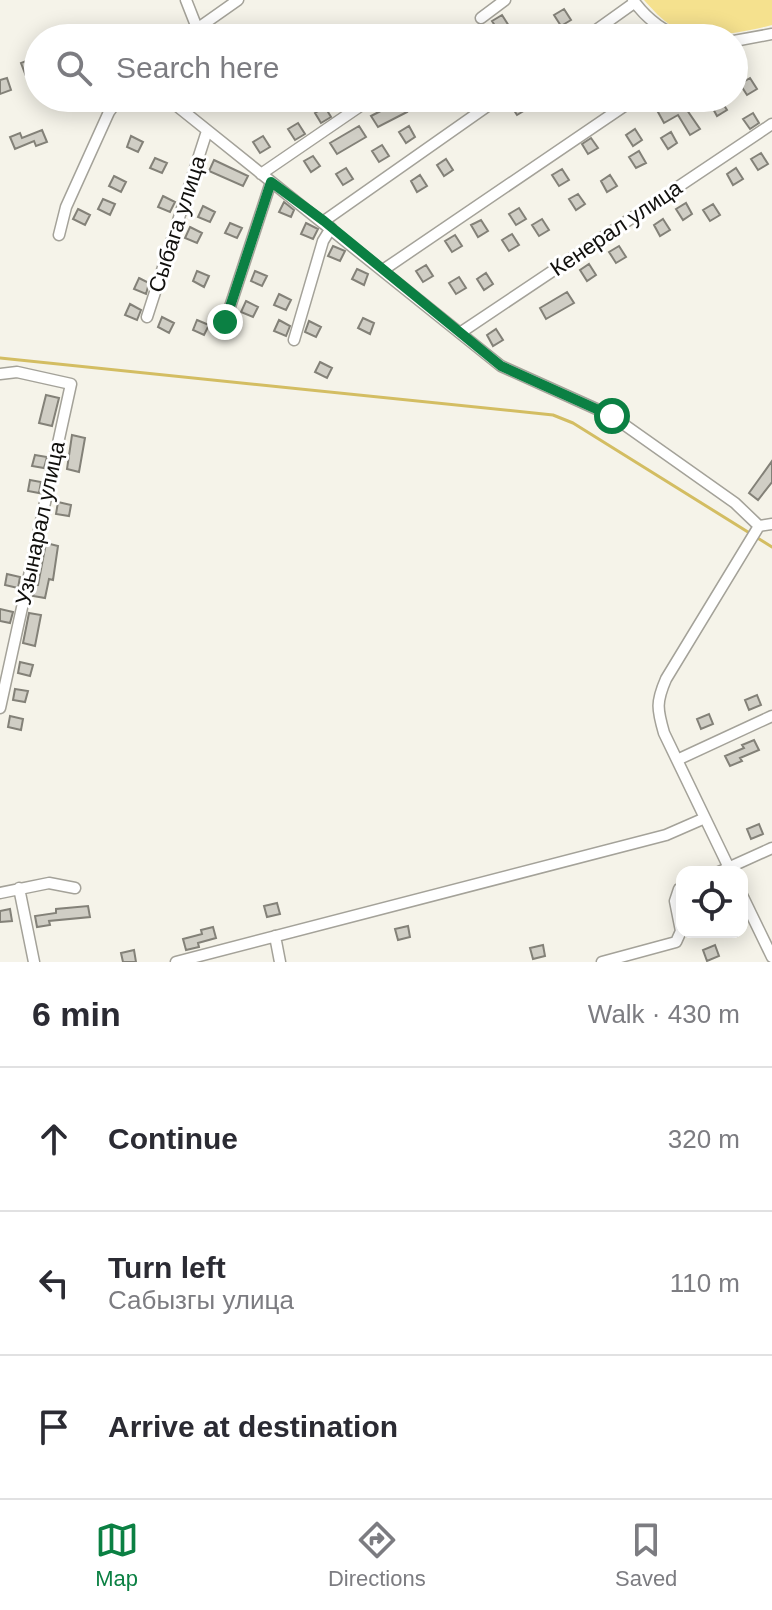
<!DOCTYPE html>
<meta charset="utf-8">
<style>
body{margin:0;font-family:Arial,sans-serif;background:#f7f7f7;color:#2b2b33}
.controls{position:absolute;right:24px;bottom:24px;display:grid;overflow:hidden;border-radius:16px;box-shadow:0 4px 20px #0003}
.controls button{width:72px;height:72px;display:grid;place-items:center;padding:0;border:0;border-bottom:2px solid #e1e1e2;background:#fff;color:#2b2b33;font:40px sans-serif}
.stop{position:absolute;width:24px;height:24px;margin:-18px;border:6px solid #0b8043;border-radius:50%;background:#fff}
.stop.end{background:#0b8043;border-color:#fff;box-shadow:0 2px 8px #0008}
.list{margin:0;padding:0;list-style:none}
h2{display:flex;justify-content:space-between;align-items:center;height:104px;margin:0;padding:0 32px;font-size:34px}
h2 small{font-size:26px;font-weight:400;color:#7c7c81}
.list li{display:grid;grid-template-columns:52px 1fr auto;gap:24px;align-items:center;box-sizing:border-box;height:144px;padding:0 32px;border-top:2px solid #e1e1e2}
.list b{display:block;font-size:30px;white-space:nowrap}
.list p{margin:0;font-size:26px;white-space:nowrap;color:#7c7c81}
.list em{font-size:26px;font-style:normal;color:#7c7c81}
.icon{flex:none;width:44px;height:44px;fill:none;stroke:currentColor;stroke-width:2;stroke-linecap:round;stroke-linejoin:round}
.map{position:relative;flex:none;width:772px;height:962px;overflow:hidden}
.search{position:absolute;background:#fff;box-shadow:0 4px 20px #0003;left:24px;right:24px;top:24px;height:88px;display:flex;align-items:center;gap:20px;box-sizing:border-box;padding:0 28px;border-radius:44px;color:#7c7c81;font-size:30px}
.sheet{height:536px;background:#fff}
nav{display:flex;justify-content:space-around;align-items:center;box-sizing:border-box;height:112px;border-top:2px solid #e1e1e2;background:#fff;font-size:22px;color:#7c7c81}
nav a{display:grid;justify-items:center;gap:4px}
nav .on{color:#0b8043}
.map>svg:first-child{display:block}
.green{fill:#f5e18e}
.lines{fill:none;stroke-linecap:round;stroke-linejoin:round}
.stream{stroke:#d3bd62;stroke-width:3}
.building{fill:#d0cec5;stroke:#838178;stroke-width:2}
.minor-casing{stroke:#a4a299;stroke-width:13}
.minor{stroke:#fff;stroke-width:10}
.route{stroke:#0b8043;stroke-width:10}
.labels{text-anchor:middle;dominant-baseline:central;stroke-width:6;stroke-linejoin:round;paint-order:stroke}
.street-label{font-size:22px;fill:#11100d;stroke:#fff}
</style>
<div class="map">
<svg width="772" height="962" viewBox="0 0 772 962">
<rect width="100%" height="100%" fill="#f5f3e9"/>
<!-- green -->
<path class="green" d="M 644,0 L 772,0 L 772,25 C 743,32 700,42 672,26 C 662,20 652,9 644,0 Z"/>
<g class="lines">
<!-- stream -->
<path class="stream" d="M 0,358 L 553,415 L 573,423 L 772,547"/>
</g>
<!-- building -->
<path class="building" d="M 564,9 L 571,20 L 561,26 L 554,15 Z
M 502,15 L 509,26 L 499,32 L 492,21 Z
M 646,26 L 649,28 L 655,38 L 641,38 L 638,32 Z
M 31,59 L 36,71 L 26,76 L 21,63 Z
M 7,78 L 11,90 L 0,94 L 0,80 Z
M 750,78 L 757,89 L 747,95 L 740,84 Z
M 139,98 L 154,98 L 149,109 L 137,104 Z
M 520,98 L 527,109 L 517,115 L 510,104 Z
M 681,98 L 687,98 L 692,107 L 687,110 L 700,129 L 690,135 L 678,115 L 664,123 L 658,112 Z
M 720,99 L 727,110 L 717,116 L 711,105 Z
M 400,101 L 407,112 L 378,127 L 371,116 Z
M 325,107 L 331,117 L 321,123 L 315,113 Z
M 753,113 L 759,123 L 750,129 L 743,119 Z
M 298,123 L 305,134 L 295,140 L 288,129 Z
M 359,126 L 366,137 L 337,154 L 330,143 Z
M 409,126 L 415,137 L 406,143 L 399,132 Z
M 635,129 L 642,140 L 633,146 L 626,135 Z
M 42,130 L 47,142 L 36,146 L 34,141 L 15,149 L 10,137 L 20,133 L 22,138 Z
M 671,132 L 677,143 L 668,149 L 661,138 Z
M 131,136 L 143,142 L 138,152 L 127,147 Z
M 263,136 L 270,147 L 260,153 L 253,142 Z
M 591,138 L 598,148 L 588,154 L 582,144 Z
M 382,145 L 389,156 L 379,162 L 372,151 Z
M 639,151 L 646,163 L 636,168 L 629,157 Z
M 761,153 L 768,164 L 758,170 L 751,159 Z
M 313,156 L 320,166 L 311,172 L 304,161 Z
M 155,158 L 167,163 L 162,173 L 150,168 Z
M 446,159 L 453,170 L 444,176 L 437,165 Z
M 214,160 L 248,176 L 243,186 L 209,171 Z
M 346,168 L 353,179 L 343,185 L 336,174 Z
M 736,168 L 743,179 L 733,185 L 727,174 Z
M 562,169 L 569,180 L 559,186 L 552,175 Z
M 420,175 L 427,186 L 417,192 L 411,181 Z
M 610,175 L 617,186 L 607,192 L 601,181 Z
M 114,176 L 126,182 L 121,192 L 109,186 Z
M 578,194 L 585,204 L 576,210 L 569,199 Z
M 163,196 L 175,202 L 170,212 L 158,207 Z
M 103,199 L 115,204 L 110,215 L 98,209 Z
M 284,202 L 294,210 L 291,217 L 279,212 Z
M 686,203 L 692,214 L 683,220 L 676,209 Z
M 713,204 L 720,215 L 710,221 L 703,210 Z
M 203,206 L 215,212 L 210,222 L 198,217 Z
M 519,208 L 526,219 L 516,225 L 509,214 Z
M 78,209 L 90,215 L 85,225 L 73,219 Z
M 542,219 L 549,230 L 539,236 L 532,225 Z
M 663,219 L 670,230 L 660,236 L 654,225 Z
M 481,220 L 488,231 L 478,237 L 471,225 Z
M 230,223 L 242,228 L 237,238 L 225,233 Z
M 306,223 L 318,229 L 313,239 L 301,234 Z
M 190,227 L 202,233 L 197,243 L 185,238 Z
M 512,234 L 519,245 L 509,251 L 502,240 Z
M 455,235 L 462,246 L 452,252 L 445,241 Z
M 333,246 L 345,251 L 340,261 L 328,256 Z
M 619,246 L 626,257 L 616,263 L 609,252 Z
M 589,264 L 596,275 L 587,281 L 580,270 Z
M 426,265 L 433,276 L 423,282 L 416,271 Z
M 357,269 L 368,274 L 364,285 L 352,279 Z
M 197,271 L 209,276 L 204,287 L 193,281 Z
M 255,271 L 267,276 L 262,286 L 251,281 Z
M 486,273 L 493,284 L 484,290 L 477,279 Z
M 459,277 L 466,288 L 456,294 L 449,283 Z
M 139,278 L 149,283 L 146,294 L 134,289 Z
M 567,292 L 574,303 L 546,319 L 540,308 Z
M 279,294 L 291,300 L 286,310 L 274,305 Z
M 246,301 L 258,307 L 253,317 L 241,312 Z
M 130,304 L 141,310 L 137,320 L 125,315 Z
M 162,317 L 174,323 L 169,333 L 158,327 Z
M 363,318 L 374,323 L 370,334 L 358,328 Z
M 197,320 L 209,325 L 204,335 L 193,330 Z
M 279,320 L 290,326 L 286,336 L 274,331 Z
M 309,321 L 321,327 L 316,337 L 305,332 Z
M 496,329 L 503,340 L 493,346 L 487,335 Z
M 320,362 L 332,368 L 327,378 L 315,372 Z
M 46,395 L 59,398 L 52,426 L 39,423 Z
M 72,435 L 85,438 L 79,472 L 67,469 Z
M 35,455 L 47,457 L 44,468 L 32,466 Z
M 772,461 L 772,482 L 758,500 L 749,493 Z
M 30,480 L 41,482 L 39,493 L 28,491 Z
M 58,502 L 71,505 L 69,516 L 56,514 Z
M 46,543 L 58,546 L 53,580 L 49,579 L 45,598 L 33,596 L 35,585 L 38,585 Z
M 7,574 L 20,577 L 18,588 L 5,585 Z
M 0,609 L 13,612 L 10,623 L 0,621 Z
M 29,613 L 41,615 L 35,646 L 23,643 Z
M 20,662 L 33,665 L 30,676 L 18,673 Z
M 15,689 L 28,691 L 25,702 L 13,700 Z
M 757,695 L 761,705 L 749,710 L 745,700 Z
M 709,714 L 713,724 L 701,729 L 697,719 Z
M 10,716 L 23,719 L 21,730 L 8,727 Z
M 754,740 L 759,750 L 740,758 L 742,761 L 730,766 L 725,756 L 744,748 L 742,745 Z
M 759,824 L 763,834 L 751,839 L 747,829 Z
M 277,903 L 280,914 L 267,917 L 264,906 Z
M 88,906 L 90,917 L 49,921 L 50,925 L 37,927 L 35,916 L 56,913 L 56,909 Z
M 10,909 L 12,921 L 0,922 L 0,911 Z
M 408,926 L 410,937 L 398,940 L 395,929 Z
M 213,927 L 216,938 L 198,943 L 199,947 L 186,950 L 183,939 L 202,934 L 201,930 Z
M 543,945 L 545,956 L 533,959 L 530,948 Z
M 715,945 L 719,956 L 707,961 L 703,950 Z
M 134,950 L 136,962 L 123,962 L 121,953 Z"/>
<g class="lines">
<defs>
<path id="minor" d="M 186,0 L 197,28
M 633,0 C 646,18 662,31 683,38
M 481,18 L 505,0
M 184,38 L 238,0
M 585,38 L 634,3
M 734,41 L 772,34
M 167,98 L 501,366 L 612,416 L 735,503 L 759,526
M 261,174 L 372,98
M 324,221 L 499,98
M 59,235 L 66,207 L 109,112 L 119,98
M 383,270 L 636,98
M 147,317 L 207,131
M 225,322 L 271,182
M 460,333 L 772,124
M 294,340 L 323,241 L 331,228
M 0,374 L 17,372 L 71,384 L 0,708
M 677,760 L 772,716
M 719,872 L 772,848
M 731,872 L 664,733 C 657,709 656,702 666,679 L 759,526 L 772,524
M 19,888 L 34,962
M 0,893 L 49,883 L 75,888
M 742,895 L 772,957
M 275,936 L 280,962
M 176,962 L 666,835 L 705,818
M 602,962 L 676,942 L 681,931 L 675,901 L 679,889 L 682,888"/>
</defs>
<!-- minor casing -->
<use href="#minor" class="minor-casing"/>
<!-- minor -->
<use href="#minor" class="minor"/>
</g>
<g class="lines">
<!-- route -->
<path class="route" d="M 225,322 L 271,182 L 324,221 L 501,366 L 612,416"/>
</g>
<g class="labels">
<!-- street labels -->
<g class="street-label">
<text transform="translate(177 224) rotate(-72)">Сыбага улица</text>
<text transform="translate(616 228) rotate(-34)">Кенерал улица</text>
<text transform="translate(40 523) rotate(-78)">Узынарал улица</text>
</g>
</g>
</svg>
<div class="controls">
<button><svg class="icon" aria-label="locate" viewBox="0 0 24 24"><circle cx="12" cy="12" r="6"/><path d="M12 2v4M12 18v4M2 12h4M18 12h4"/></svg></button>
</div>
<div class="stop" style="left:612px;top:416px"></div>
<div class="stop end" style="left:225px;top:322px"></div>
<div class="search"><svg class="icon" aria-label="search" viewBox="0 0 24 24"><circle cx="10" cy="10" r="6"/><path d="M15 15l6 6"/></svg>Search here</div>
</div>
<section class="sheet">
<h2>6 min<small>Walk · 430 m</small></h2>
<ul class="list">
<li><svg class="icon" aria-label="ahead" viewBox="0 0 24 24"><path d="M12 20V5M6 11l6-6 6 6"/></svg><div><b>Continue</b></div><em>320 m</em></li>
<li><svg class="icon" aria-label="left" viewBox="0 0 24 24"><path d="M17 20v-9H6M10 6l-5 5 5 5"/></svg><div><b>Turn left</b><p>Сабызгы улица</p></div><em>110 m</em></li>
<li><svg class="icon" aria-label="arrive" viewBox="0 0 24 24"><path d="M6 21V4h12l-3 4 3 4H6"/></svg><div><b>Arrive at destination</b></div></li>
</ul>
</section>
<nav>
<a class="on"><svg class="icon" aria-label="map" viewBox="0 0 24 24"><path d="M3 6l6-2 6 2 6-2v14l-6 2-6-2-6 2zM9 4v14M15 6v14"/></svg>Map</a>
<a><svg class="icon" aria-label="directions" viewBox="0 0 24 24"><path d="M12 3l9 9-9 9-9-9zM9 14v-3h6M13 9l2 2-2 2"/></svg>Directions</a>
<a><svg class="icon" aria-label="saved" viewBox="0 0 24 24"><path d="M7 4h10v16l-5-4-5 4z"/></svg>Saved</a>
</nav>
